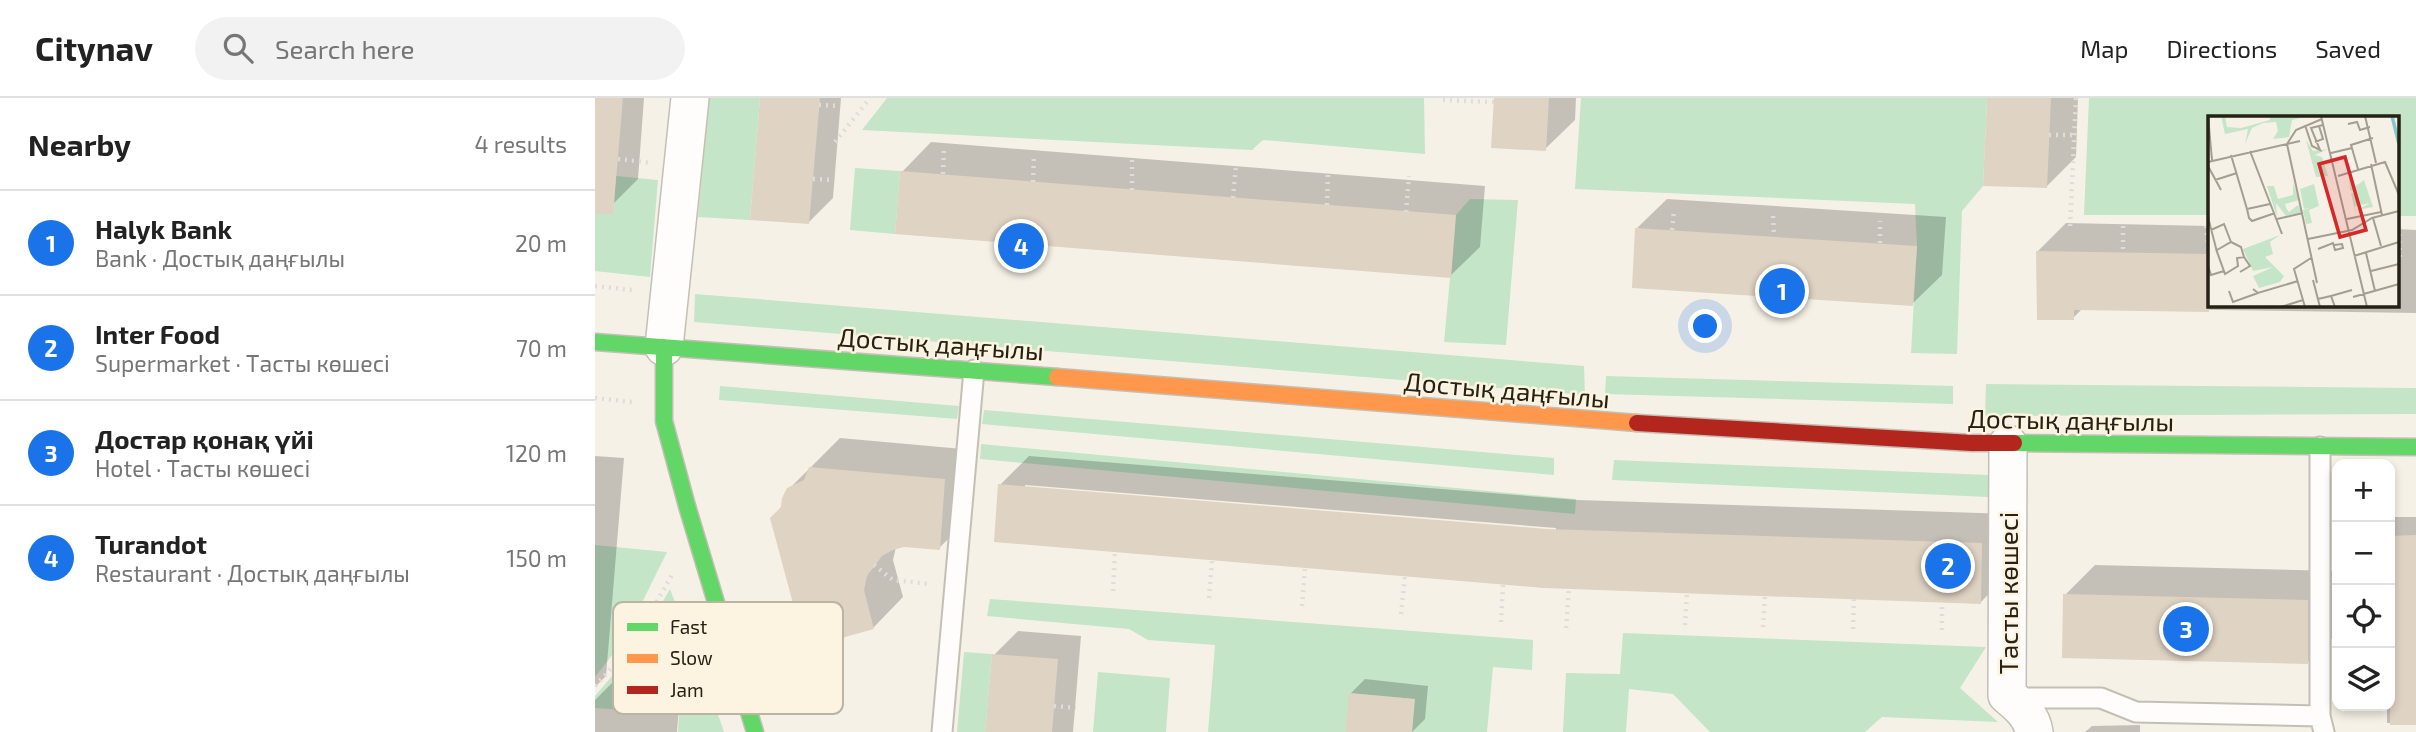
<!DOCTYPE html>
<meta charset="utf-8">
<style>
body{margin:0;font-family:"Exo 2",sans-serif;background:#f2f2f2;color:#222}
.controls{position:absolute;right:21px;bottom:21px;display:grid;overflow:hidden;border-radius:14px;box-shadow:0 4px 10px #0003}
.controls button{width:63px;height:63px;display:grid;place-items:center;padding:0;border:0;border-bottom:2px solid #e0e0e0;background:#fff;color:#222;font:35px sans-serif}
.you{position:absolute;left:1111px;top:229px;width:24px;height:24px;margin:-18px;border:5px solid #fff;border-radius:50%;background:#1a73e8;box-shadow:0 0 0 10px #1a73e833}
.badge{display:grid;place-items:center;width:46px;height:46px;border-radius:50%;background:#1a73e8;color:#fff;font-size:23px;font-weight:700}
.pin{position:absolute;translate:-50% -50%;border:4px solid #fff;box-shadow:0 2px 7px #0006}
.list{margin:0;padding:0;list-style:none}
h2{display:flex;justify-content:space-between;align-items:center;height:91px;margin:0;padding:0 28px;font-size:30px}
h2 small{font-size:23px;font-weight:400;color:#767676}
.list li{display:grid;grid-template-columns:46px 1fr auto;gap:21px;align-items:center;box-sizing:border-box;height:105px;padding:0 28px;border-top:2px solid #e0e0e0}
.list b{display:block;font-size:26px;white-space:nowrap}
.list p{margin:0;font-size:23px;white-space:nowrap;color:#767676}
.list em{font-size:23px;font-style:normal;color:#767676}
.icon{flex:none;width:38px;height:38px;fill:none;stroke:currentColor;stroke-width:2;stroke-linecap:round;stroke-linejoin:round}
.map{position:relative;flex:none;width:1821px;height:634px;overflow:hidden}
header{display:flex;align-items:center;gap:42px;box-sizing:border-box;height:98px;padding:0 35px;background:#fff;border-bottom:2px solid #e0e0e0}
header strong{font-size:33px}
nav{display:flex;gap:38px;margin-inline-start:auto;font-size:24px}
.search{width:490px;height:63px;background:#f2f2f2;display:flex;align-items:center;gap:18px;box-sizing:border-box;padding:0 24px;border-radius:38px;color:#767676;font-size:26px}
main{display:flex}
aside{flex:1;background:#fff}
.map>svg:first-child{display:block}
.green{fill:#c4e5c7}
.shadow{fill:#0003;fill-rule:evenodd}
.building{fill:#dfd3c3}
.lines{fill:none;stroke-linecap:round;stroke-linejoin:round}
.lane-casing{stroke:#c4bfb4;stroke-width:23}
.street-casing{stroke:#c4bfb4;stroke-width:40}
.fast-casing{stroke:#c4bfb4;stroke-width:19}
.slow-casing{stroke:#c4bfb4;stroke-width:19}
.jam-casing{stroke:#c4bfb4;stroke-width:19}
.path{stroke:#dfddda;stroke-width:4.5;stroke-dasharray:2 5;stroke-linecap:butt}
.lane{stroke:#fefdfb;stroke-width:19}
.street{stroke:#fefdfb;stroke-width:37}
.fast{stroke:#63d668;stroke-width:16}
.slow{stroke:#ff974d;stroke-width:16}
.jam{stroke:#b3261e;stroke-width:16}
.labels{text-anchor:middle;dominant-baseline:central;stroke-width:5;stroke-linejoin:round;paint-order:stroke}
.street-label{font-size:26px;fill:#262015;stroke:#fcf3e0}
.inset-river{fill:none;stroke:#83c9ca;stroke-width:3.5}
.inset-road{fill:none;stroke:#a39d92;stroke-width:2}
.view{fill:#d62828;fill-opacity:0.15;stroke:#d62828;stroke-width:3.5}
.inset-edge{fill:none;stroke:#262015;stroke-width:3.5}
.key{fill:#fcf3e0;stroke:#bcb4a3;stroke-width:2}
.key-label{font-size:19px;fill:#262015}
</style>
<header>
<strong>Citynav</strong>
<div class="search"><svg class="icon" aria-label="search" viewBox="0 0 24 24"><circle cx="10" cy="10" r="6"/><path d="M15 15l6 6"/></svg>Search here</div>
<nav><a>Map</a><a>Directions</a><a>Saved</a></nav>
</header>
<main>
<aside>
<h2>Nearby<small>4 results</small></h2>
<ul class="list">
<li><span class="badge">1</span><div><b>Halyk Bank</b><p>Bank · Достық даңғылы</p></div><em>20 m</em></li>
<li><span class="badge">2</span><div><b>Inter Food</b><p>Supermarket · Тасты көшесі</p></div><em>70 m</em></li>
<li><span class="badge">3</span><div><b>Достар қонақ үйі</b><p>Hotel · Тасты көшесі</p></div><em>120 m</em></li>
<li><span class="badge">4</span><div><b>Turandot</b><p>Restaurant · Достық даңғылы</p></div><em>150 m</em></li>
</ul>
</aside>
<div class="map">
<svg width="1821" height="634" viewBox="0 0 1821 634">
<rect width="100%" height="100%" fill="#f6f1e6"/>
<!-- green -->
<path class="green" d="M 114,0 L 165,0 L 155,122 L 103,119 Z
M 292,0 L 829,0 L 830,56 L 668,42 L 657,52 L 267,32 Z
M 986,0 L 1392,0 L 1388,88 L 1367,113 L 1362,256 L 1316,255 L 1322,148 L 1320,106 L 980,91 Z
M 1494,0 L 1821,0 L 1821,118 L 1802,118 L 1802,19 L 1615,19 L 1614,117 L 1489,117 Z
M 260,70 L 305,73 L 300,136 L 255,132 Z
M 21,78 L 63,82 L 55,179 L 0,173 L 0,106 L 19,107 Z
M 875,101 L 923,102 L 911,247 L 849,244 L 861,117 Z
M 100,196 L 989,268 L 990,297 L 99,224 Z
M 1011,278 L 1358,288 L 1358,306 L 1010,296 Z
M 1391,286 L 1821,290 L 1821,316 L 1390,318 Z
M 125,288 L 364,308 L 362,321 L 124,302 Z
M 389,312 L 959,360 L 959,377 L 387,326 Z
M 386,346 L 981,401 L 980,416 L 385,361 Z
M 1019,362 L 1394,377 L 1393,399 L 1017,382 Z
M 0,447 L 72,454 L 28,543 L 0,579 Z
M 75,491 L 125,622 L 129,634 L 83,634 L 84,616 L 0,610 L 0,598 L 40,551 Z
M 395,501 L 938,542 L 937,572 L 898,569 L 892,634 L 817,634 L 819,601 L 755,595 L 750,634 L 613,634 L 620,547 L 553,542 L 534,531 L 392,518 Z
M 1028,535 L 1391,549 L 1365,590 L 1403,624 L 1287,619 L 1270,634 L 1115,634 L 1078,596 L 1034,591 L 1031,634 L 968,634 L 971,575 L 1025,576 Z
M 369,554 L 397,556 L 390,634 L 362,634 Z
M 503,574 L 575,580 L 571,634 L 498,634 Z"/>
<!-- shadow -->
<path class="shadow" d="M 0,0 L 49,0 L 43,81 L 18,106 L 0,104 Z
M 167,0 L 246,0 L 238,100 L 214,124 Z
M 901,0 L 981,0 L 980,22 L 950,51 Z
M 1394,0 L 1483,0 L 1481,59 L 1451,89 Z
M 336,44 L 890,88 L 885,149 L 855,178 L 307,74 Z
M 1072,101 L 1351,119 L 1347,177 L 1317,206 L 1042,130 Z
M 1471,125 L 1615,128 L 1615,206 L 1802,206 L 1802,131 L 1821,132 L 1821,215 L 1488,210 L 1478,220 L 1443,153 Z
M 245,340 L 379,352 L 374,421 L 344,450 L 309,448 L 301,449 L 298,462 L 308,499 L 279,529 L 211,547 L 188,410 L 194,391 Z
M 0,358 L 29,360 L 11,578 L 0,589 Z
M 434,358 L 983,402 L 1416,416 L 1415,474 L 1386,504 L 949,488 L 401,442 L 405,387 ZM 430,387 L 961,430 L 961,433 L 430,390 Z
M 1795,419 L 1821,419 L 1821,625 L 1792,625 L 1792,608 L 1795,608 Z
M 1500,467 L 1742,473 L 1742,535 L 1712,565 L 1470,497 Z
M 423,533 L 486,538 L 478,634 L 392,634 L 399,557 Z
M 24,578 L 86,582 L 82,634 L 0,634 L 0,602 Z
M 770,581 L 833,588 L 830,621 L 817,634 L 755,634 L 756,595 Z
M 1545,627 L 1545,634 L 1490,634 L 1497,628 Z"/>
<!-- building -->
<path class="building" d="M 0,0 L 28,0 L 18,116 L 0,116 Z
M 165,0 L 225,0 L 214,126 L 155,122 Z
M 899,0 L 954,0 L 951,53 L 896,50 Z
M 1392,0 L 1456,0 L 1452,90 L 1388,88 Z
M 305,73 L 861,117 L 856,180 L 300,136 Z
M 1040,130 L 1322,148 L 1318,208 L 1037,190 Z
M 1441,153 L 1614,156 L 1614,214 L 1479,212 L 1479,222 L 1442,222 Z
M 214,369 L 350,381 L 345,452 L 309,449 L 298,452 L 287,458 L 272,478 L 269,492 L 279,531 L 210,550 L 175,420 L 186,409 L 187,400 L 192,390 L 209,382 Z
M 403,386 L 952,431 L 1387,445 L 1386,506 L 949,490 L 399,444 Z
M 1821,437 L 1821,627 L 1795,627 L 1795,438 Z
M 1468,496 L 1713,502 L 1713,566 L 1467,560 Z
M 397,556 L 463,561 L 457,634 L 390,634 Z
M 754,595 L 820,601 L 817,634 L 750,634 Z"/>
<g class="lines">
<defs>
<path id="lane" d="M 1725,349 L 1725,618 L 1729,634
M 1434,600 L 1506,600 L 1541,614 L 1725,618
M 347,634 L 379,272"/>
<path id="street" d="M 69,249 L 95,0
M 1413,346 L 1412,597 C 1424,607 1437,618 1439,634"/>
<path id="fast" d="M 0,244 L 462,279
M 69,249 L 69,323 L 92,408 L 160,634
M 1419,345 L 1821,349"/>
<path id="slow" d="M 462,279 L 1042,325"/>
<path id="jam" d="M 1042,325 L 1377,345 L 1419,345"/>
</defs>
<!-- lane casing -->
<use href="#lane" class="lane-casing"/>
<!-- street casing -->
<use href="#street" class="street-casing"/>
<!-- fast casing -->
<use href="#fast" class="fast-casing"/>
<!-- slow casing -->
<use href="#slow" class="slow-casing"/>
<!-- jam casing -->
<use href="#jam" class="jam-casing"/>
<!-- path -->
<path class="path" d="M 848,2 L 899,4
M 224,7 L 244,8
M 1454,37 L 1479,37
M 240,44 L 275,0
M 23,61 L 57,65
M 348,76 L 349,50
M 218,81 L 237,82
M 438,84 L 439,56
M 537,92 L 537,61
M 638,100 L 641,67
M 732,107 L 733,73
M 811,114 L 814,78
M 1178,118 L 1179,138
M 1475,128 L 1481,0
M 1528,128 L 1528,155
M 1611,128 L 1614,156
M 1804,129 L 1805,159
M 1077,132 L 1079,113
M 1285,145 L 1285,123
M 0,188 L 38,192
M 0,300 L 37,304
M 279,467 L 298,482 L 335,486
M 518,493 L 520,454
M 614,500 L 617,462
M 707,508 L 710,470
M 806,516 L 810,478
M 906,524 L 908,486
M 1090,527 L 1092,495
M 1168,529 L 1170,497
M 971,530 L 974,491
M 1258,531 L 1259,501
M 1347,532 L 1347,504
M 0,588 L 36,549 L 77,477
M 459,608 L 481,610"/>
<!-- lane -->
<use href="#lane" class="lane"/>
<!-- street -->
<use href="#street" class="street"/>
<!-- fast -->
<use href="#fast" class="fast"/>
<!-- slow -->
<use href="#slow" class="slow"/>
<!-- jam -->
<use href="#jam" class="jam"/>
</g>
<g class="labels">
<!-- street labels -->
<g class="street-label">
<text transform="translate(346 245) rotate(4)">Достық даңғылы</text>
<text transform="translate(912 291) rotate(5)">Достық даңғылы</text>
<text transform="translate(1476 321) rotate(1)">Достық даңғылы</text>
<text transform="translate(1412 495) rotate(-90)">Тасты көшесі</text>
</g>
</g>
<!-- overview -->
<g transform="translate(1613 18)">
<rect width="191" height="191" fill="#f6f1e6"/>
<path d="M 13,0 L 17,0 L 19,11 L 33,12 L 62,4 L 61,0 L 100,0 L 84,4 L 81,21 L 65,23 L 70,15 L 68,6 L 55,7 L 44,12 L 37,28 L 40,13 L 17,18 ZM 98,24 L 105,35 L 120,33 L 107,39 L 114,41 L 120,60 L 108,61 ZM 141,58 L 144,73 L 156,64 L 165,91 L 149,94 L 162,87 L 147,90 L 148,99 L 143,77 L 149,77 L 142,74 ZM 85,67 L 91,84 L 77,88 L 78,92 L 81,96 L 90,89 L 94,96 L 78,100 L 68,87 L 69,101 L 59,70 L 66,70 L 70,83 L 85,79 ZM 106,68 L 111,90 L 101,94 L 104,107 L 98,108 L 95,94 L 102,92 L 96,93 L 92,73 ZM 72,119 L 62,126 L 65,138 L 57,141 L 76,160 L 72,166 L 51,172 L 45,160 L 65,151 L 45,155 L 35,133 Z" fill="#c4e5c7"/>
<path class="inset-river" d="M 184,0 L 191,28"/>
<path class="inset-road" d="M 0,0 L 4,44M 113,0 L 159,191M 157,0 L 168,47M 140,8 L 149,6 L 152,14 L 162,11M 97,9 L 104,30 L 112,34 L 103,12 L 115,9M 107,26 L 115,23 L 111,10M 79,28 L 109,167M 79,28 L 88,14 L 114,3M 42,35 L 74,118M 123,37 L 144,32M 23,39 L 39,93M 0,46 L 92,25M 163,48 L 174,99M 0,50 L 13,74M 150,53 L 143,29 L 165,22M 130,60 L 177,46 L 191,79M 7,64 L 29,57M 62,88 L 39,93 L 41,102 L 44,105 L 67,97M 0,101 L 9,136M 165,102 L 173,130M 69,103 L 95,97M 139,103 L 173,96M 3,114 L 16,108 L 23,126M 100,123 L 144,114 L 164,102 L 191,95M 8,133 L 17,158 L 30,150 L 29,142 L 36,141 L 42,150 L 32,156M 110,133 L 125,127 L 127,134 L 135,132 L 134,128 L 126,129M 9,134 L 23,126 L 33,131 L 36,141M 158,137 L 167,175M 146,140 L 191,126M 0,150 L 3,159 L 16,155M 163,155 L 191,148M 105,164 L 112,191M 45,173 L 50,177 L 90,165M 21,175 L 25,186 L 50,177M 123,180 L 144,174M 145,181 L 191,168M 110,183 L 123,180 L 127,191M 73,191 L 95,184M 97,191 L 86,153 L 103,142"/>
<path class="view" d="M 137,41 L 158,114 L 132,121 L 111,48 Z"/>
<rect width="191" height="191" class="inset-edge"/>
</g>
<!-- legend -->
<rect x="18" y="504" width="230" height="112" rx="10" class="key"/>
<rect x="32" y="525" width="31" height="8" fill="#63d668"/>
<rect x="32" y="556" width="31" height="9" fill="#ff974d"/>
<rect x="32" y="588" width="31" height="8" fill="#b3261e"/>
<g class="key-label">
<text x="75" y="536">Fast</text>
<text x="75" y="567">Slow</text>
<text x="75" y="599">Jam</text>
</g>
</svg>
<div class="controls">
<button>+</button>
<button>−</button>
<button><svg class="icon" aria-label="locate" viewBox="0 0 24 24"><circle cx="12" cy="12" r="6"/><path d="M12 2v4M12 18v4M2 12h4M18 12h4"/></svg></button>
<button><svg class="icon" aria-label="layers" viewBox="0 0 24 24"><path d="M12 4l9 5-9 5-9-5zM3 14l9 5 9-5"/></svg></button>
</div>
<div class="you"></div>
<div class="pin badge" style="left:1187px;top:193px">1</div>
<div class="pin badge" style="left:1353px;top:468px">2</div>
<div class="pin badge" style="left:1591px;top:531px">3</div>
<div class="pin badge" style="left:426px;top:148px">4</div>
</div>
</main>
